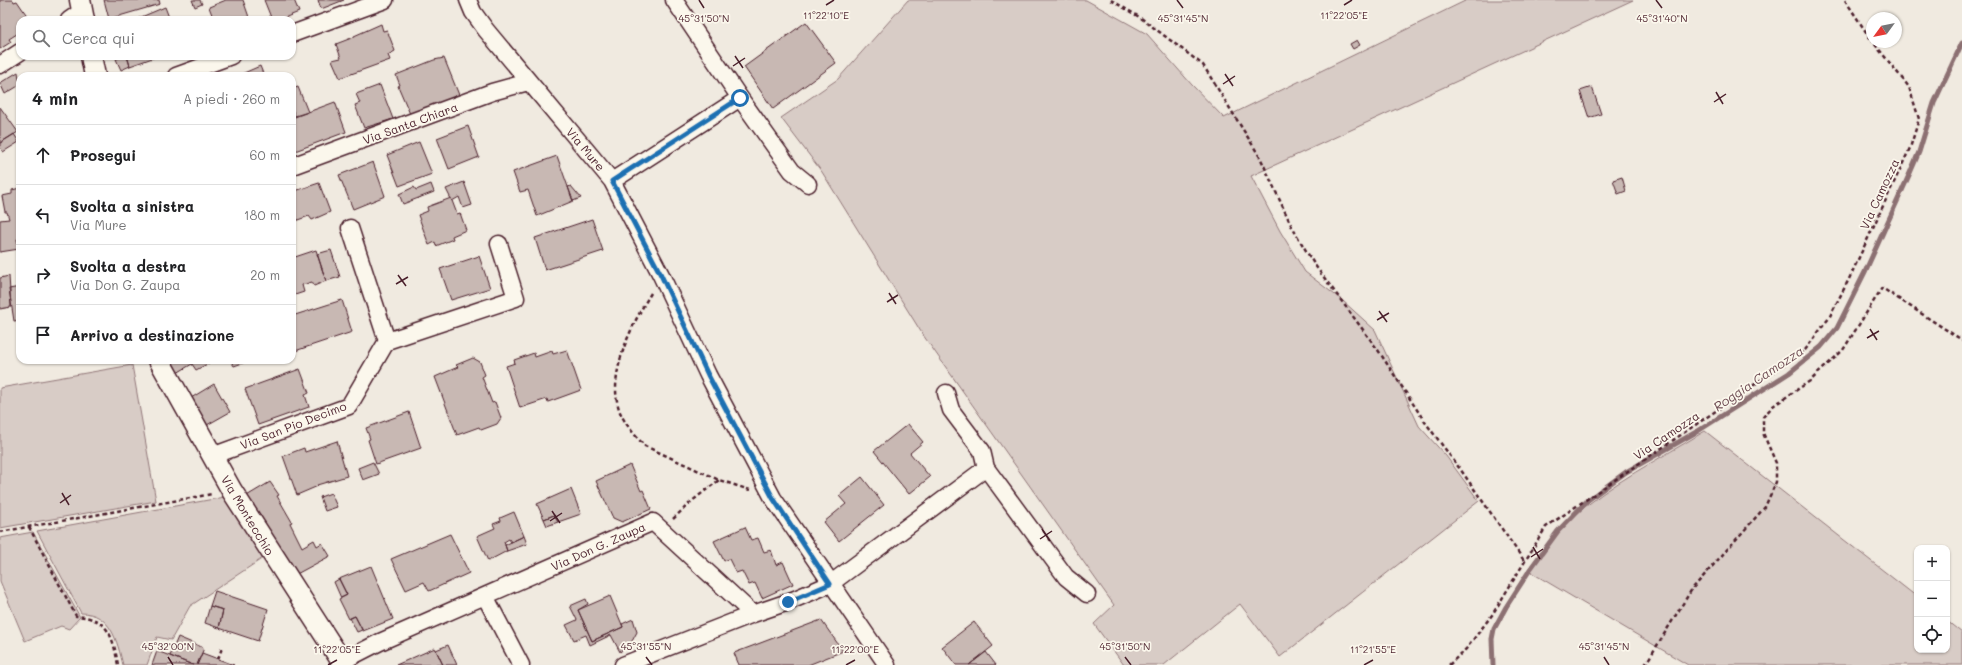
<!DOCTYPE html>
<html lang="it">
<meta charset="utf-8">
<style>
body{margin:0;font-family:Mali,sans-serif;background:#f2f2f2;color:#202124}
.controls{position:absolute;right:12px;bottom:12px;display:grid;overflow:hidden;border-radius:8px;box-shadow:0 1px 3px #0004}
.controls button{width:36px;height:36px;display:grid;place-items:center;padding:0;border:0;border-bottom:1px solid #e0e0e0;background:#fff;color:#202124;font:20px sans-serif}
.compass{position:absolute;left:1866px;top:12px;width:36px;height:36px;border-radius:50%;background:#fff;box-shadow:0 1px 3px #0004;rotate:237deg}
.stop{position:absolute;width:12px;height:12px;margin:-9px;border:3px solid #1f6fb2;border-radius:50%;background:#fff}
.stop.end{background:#1f6fb2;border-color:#fff;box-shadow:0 1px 4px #0008}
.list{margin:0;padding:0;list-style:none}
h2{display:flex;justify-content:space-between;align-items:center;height:52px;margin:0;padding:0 16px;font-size:17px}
h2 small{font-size:13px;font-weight:400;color:#757577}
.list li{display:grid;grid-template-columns:26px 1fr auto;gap:12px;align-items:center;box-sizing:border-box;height:60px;padding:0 16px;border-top:1px solid #e0e0e0}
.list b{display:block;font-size:15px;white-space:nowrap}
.list p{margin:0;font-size:13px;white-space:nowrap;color:#757577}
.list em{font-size:13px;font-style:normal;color:#757577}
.icon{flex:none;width:22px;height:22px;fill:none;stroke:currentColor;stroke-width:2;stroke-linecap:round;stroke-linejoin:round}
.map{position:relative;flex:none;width:1962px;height:665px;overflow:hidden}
.search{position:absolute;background:#fff;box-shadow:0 1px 3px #0004;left:16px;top:16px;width:280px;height:44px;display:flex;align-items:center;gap:10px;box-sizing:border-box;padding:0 14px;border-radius:12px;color:#757577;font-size:15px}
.panel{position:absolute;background:#fff;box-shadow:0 1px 3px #0004;left:16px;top:72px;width:280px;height:292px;border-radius:12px}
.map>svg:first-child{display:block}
.green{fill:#d8ccc6;stroke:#917678}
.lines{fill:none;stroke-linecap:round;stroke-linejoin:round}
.stream{stroke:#8c6f72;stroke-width:5}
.building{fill:#c8b8b3;stroke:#4a1f2b}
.minor-casing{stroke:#4a1f2b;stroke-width:19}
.tertiary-casing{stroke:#4a1f2b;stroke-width:23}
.path{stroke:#4a1f2b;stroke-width:2.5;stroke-dasharray:4 3;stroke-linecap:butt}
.minor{stroke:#fbf7ec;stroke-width:16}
.tertiary{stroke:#fbf7ec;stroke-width:20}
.route{stroke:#1f6fb2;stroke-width:5}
.ticks{fill:none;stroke:#4a1f2b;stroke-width:1.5}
.labels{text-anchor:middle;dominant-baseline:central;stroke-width:3.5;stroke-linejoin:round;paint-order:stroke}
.street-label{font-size:12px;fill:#4a1f2b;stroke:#fbf7ec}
.water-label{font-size:13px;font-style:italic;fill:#704e55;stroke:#fbf7ec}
.ticks-label{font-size:10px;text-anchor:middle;fill:#4a1f2b;stroke:#fbf7ec;stroke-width:3.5;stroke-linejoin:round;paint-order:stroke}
</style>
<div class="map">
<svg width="1962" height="665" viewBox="0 0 1962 665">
<rect width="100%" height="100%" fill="#f0eae0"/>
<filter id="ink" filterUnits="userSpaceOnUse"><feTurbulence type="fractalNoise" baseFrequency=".025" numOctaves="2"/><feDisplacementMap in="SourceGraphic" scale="8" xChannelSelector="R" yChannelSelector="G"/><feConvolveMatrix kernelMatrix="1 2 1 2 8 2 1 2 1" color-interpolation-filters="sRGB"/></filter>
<g filter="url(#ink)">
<!-- green -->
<path class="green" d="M 908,0 L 1086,0 L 1147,34 L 1192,85 L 1224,118 L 1467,0 L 1633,0 L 1251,176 L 1280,231 L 1305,272 L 1343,301 L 1375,330 L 1419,426 L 1446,456 L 1479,501 L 1280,657 L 1240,604 L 1164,665 L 1124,665 L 1094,624 L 1114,605 L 923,335 L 822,172 L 781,118 L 838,79 Z
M 132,365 L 156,501 L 0,528 L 0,388 Z
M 1705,431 L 1917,597 L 1917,650 L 1947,650 L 1947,621 L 1962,633 L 1962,665 L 1688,665 L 1527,570 C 1541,552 1554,535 1571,519 C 1610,483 1660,459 1705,431 Z
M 225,497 L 263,558 L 190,606 L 171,640 L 157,637 L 147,665 L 123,665 C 117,641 111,613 81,613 L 37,531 Z
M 33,532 L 80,617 L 69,629 L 61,626 L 25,641 L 0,581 L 0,538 Z"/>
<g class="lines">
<!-- stream -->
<path class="stream" d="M 1493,665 L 1492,639 L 1494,629 L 1506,607 L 1531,568 L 1558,531 L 1588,500 L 1626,472 L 1698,431 L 1789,373 L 1821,347 L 1837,328 L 1865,272 L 1910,173 L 1919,152 L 1934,103 L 1962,43"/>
</g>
<!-- building -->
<path class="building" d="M 0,0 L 13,0 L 14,2 L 17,1 L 30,20 L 20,20 L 20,32 L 9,39 L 11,42 L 0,49 Z
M 104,0 L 159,0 L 160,4 L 109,19 Z
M 192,0 L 200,0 L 202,4 L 195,7 Z
M 226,0 L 243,0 L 250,20 L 214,20 L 209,7 Z
M 264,0 L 294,0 L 299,12 L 279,20 L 272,20 Z
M 318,0 L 344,0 L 321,9 Z
M 165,7 L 170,20 L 139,20 L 139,18 Z
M 806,22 L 836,63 L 773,109 L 744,67 Z
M 381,24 L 383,31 L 387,30 L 395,51 L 388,55 L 390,60 L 340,78 L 332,60 L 341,58 L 336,44 L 354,37 L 354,36 Z
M 1357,40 L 1360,45 L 1353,49 L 1350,44 Z
M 123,56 L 127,56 L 130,66 L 121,70 L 116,59 Z
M 127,56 L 158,56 L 130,66 Z
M 444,58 L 459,95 L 410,114 L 398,86 L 400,85 L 396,75 L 434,60 Z
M 260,66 L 264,76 L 237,76 Z
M 18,72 L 20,85 L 5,94 L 0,83 Z
M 380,85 L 393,119 L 364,128 L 355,105 L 360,103 L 356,94 Z
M 298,87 L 308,112 L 295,116 L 292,109 L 292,89 Z
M 1592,87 L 1601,114 L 1589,118 L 1580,91 Z
M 335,102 L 346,132 L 295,151 L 292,142 L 292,118 Z
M 0,107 L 18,132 L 0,143 Z
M 468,126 L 479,157 L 449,169 L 437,138 Z
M 14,134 L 19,142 L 3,152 L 0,147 L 0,143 Z
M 419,142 L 432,174 L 399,186 L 387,155 Z
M 557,156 L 573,201 L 537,216 L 528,190 L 520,192 L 513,172 Z
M 373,162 L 385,196 L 353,209 L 339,175 Z
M 1622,177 L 1626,191 L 1618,194 L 1613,180 Z
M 464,182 L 472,205 L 463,208 L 459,197 L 452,201 L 446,189 Z
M 319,183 L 330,212 L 312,220 L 309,216 L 292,222 L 292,192 Z
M 431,184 L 434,192 L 403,204 L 399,194 L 414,187 L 416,190 Z
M 571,186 L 581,198 L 573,201 L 568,187 Z
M 20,188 L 20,239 L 17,239 L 19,249 L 0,252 L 0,220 L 9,219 L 7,212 L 5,212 L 2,196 L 12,194 L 12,190 Z
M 451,198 L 457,214 L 460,213 L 466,230 L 452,236 L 453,239 L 436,246 L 435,242 L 429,245 L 418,215 L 428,211 L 427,207 Z
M 592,219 L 603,251 L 545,270 L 535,238 Z
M 316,250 L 326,281 L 314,286 L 312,282 L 302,285 L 304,292 L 292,296 L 292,258 Z
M 331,250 L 340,277 L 326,281 L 317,254 Z
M 479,256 L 490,288 L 451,300 L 440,269 Z
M 9,276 L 11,307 L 0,309 L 0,278 Z
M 20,287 L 20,320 L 14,321 L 9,289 Z
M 342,300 L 352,332 L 292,352 L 292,316 Z
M 567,350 L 581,390 L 548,402 L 547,399 L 520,408 L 506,366 L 515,363 L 514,360 L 534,353 L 535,357 L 552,351 L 553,354 Z
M 473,358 L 480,362 L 485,375 L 482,377 L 492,403 L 495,402 L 501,418 L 497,424 L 481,430 L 479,427 L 457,435 L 435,377 L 458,367 L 456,365 Z
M 170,360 L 215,360 L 196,370 L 192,364 L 177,373 Z
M 230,360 L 251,360 L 234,366 Z
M 300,369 L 309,393 L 305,395 L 309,407 L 258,425 L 245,389 Z
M 214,384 L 230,412 L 207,425 L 191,398 Z
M 409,412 L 421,448 L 376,464 L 368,440 L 370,439 L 366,428 Z
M 908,424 L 923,442 L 910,453 L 930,477 L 909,494 L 874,451 Z
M 337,441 L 347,476 L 317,485 L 318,486 L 297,495 L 283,456 L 304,448 L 305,452 Z
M 373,462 L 379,474 L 363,480 L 358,468 Z
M 630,465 L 641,491 L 643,490 L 651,509 L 622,522 L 613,518 L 596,481 Z
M 862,477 L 884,505 L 839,541 L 824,522 L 846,504 L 839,496 Z
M 270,482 L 279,495 L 277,496 L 292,522 L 290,523 L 302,547 L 314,540 L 317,546 L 322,543 L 330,556 L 291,577 L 245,497 Z
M 571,489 L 581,514 L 558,522 L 554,515 L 544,519 L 537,504 Z
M 331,493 L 337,507 L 325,511 L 320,497 Z
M 514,512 L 524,536 L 511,542 L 509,539 L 504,542 L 507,551 L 488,561 L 477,536 L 495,528 L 493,524 L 501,521 L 500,518 Z
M 554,515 L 558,522 L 547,526 L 544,519 Z
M 745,527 L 751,540 L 758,538 L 764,552 L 771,550 L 776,565 L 783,562 L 793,584 L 762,598 L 755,583 L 749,585 L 742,571 L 736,573 L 729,559 L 724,561 L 714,541 Z
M 450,534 L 469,573 L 429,591 L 424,582 L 406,590 L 391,559 Z
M 524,536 L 527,544 L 507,551 L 505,545 Z
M 371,566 L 393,619 L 363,631 L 355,616 L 349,619 L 339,599 L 347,595 L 339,579 Z
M 339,579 L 347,595 L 341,598 L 334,582 Z
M 215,591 L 268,609 L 258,641 L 219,628 L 223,610 L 210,606 Z
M 610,596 L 623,627 L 592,641 L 578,610 Z
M 586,599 L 588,604 L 578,610 L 592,641 L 623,627 L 622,624 L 633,619 L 637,632 L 631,643 L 620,652 L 611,635 L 590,645 L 586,635 L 574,640 L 566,625 L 577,620 L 570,606 Z
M 210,606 L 223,610 L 219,628 L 205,623 Z
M 355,616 L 362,630 L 357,632 L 350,618 Z
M 821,620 L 843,651 L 808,665 L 739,665 L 734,653 Z
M 974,622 L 993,646 L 969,665 L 956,665 L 942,647 Z
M 178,637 L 204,648 L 197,665 L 193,665 L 170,656 Z
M 448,645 L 457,665 L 443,665 L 436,650 Z
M 435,648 L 443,665 L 396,665 Z
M 157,651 L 170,656 L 193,665 L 152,665 Z
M 986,652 L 996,665 L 969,665 Z
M 202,653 L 234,665 L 197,665 Z"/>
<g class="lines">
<defs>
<path id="minor" d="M 468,0 L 473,12 L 486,30 L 612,181 L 661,275 L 708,375 L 773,498 L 887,665
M 674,0 L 740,98
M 69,20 L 82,11
M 292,34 L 385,0
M 0,65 L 20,52
M 176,76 L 231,56
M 292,166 L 492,92 L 528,82
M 612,181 L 740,98 L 792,171 L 808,184
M 350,228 L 387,341
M 946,393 L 951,410 L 982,451 L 986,468
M 212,456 L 349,406 L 387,341 L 516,298 L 499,244
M 485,596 L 521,665
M 753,614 L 788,602 L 830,584 L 986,468 L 1066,577 L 1087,594
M 341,662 L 380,642 L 653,522 L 753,614 L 623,665"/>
<path id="tertiary" d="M 80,0 L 84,20
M 91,56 L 95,76
M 159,360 L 232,491 L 344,665"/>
</defs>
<!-- minor casing -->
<use href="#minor" class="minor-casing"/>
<!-- tertiary casing -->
<use href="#tertiary" class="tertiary-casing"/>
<!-- path -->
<path class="path" d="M 1111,0 L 1141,18 L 1203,65 L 1260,157 L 1292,227 L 1314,264 L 1378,350 L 1425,422 L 1463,473 L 1525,562
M 1845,0 L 1872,41
M 651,293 C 632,324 606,375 620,412 C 625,424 636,437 645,446 L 719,480 L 750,490
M 673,519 L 692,501 L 719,480
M 29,527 L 76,616 C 109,618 113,637 118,665
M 0,532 L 212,494
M 218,659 L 222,648
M 1449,665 L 1466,649 L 1492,615 L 1546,527 L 1805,350 L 1829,318 L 1849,279 L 1910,148 L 1919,119 L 1909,87 L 1873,42
M 1645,665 L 1692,589 L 1765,507 L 1776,482 L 1776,463 L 1763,433 L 1763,417 L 1773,406 L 1810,381 L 1843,350 L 1882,288 L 1962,340"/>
<!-- minor -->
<use href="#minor" class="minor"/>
<!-- tertiary -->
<use href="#tertiary" class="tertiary"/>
</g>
</g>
<g class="lines" filter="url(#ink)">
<!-- route -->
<path class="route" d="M 740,98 L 612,181 L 661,275 L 708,375 L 773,498 L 830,584 L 788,602"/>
</g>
<!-- ticks -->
<path class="ticks" d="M 699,0 L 704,8M 1177,0 L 1183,8M 1656,0 L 1662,8M 826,5 L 834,0M 1344,5 L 1352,0M 735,56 L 743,68M 733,66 L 745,58M 1225,74 L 1233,86M 1223,84 L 1235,76M 1716,92 L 1723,104M 1714,102 L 1726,94M 398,275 L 406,286M 396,284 L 408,277M 889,293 L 896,304M 887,302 L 898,295M 1379,311 L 1387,322M 1377,320 L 1389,313M 1870,329 L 1877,340M 1867,338 L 1879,331M 62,493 L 69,505M 60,503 L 71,495M 552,511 L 560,523M 550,521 L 562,513M 1042,529 L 1050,541M 1040,539 L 1052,531M 1533,547 L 1540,559M 1531,557 L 1543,549M 168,657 L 173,665M 646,657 L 652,665M 1125,657 L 1131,665M 1604,657 L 1609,665M 328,665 L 337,660M 846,665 L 855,660M 1364,665 L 1373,660"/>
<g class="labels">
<!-- street labels -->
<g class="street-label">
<text transform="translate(410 123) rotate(-20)">Via Santa Chiara</text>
<text transform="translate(586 149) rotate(50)">Via Mure</text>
<text transform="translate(1879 194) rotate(-65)">Via Camozza</text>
<text transform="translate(293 425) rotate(-21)">Via San Pio Decimo</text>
<text transform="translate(1666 435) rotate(-34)">Via Camozza</text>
<text transform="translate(248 515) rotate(59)">Via Montecchio</text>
<text transform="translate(598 546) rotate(-24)">Via Don G. Zaupa</text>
</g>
<!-- water labels -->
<g class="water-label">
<text transform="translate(1758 378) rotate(-34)">Roggia Camozza</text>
</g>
</g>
<g class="ticks-label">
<text x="826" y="19">11°22'10"E</text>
<text x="1344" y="19">11°22'05"E</text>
<text x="704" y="22">45°31'50"N</text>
<text x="1662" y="22">45°31'40"N</text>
<text x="1183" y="22">45°31'45"N</text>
<text x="168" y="650">45°32'00"N</text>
<text x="646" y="650">45°31'55"N</text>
<text x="1125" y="650">45°31'50"N</text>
<text x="1604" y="650">45°31'45"N</text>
<text x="337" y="653">11°22'05"E</text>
<text x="855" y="653">11°22'00"E</text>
<text x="1373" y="653">11°21'55"E</text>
</g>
</svg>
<div class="controls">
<button>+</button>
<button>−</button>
<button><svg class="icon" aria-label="locate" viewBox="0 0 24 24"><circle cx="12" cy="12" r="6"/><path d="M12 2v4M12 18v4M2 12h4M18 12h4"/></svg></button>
</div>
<svg class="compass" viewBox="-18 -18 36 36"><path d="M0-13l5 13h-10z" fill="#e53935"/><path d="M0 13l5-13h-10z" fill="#757577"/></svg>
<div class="stop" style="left:740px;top:98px"></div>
<div class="stop end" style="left:788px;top:602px"></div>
<div class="search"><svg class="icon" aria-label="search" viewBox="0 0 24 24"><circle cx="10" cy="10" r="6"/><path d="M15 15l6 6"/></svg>Cerca qui</div>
<section class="panel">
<h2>4 min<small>A piedi · 260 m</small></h2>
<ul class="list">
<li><svg class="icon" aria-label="ahead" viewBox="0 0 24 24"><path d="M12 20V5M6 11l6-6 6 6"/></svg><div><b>Prosegui</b></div><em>60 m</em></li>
<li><svg class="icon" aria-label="left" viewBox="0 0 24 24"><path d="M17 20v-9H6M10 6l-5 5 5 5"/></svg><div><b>Svolta a sinistra</b><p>Via Mure</p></div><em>180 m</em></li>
<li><svg class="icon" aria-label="right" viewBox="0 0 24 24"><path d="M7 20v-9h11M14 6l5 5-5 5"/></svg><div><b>Svolta a destra</b><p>Via Don G. Zaupa</p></div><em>20 m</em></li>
<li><svg class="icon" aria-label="arrive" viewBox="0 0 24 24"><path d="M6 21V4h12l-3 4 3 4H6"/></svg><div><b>Arrivo a destinazione</b></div></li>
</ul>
</section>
</div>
